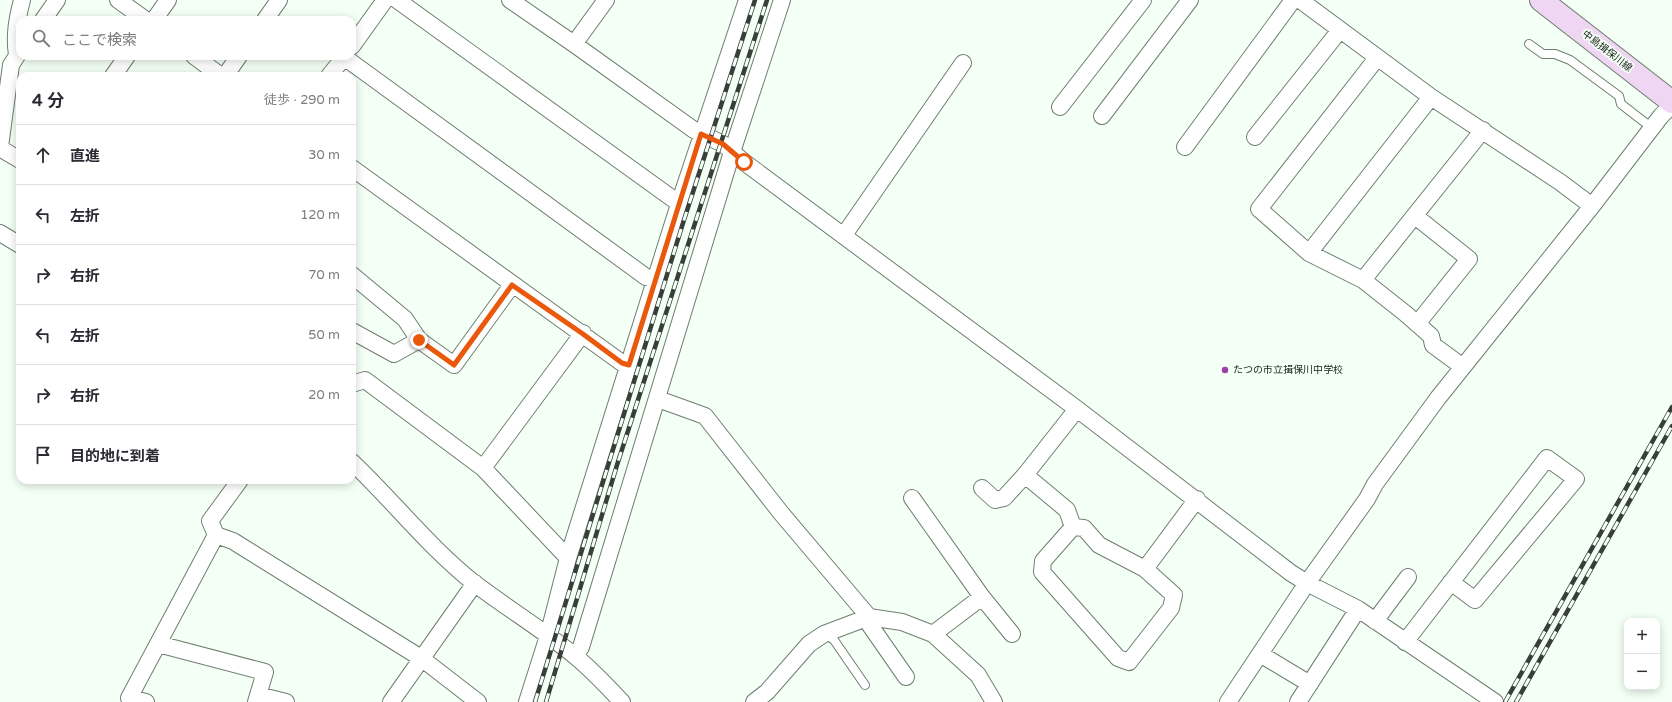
<!DOCTYPE html>
<html lang="ja">
<meta charset="utf-8">
<style>
body{margin:0;font-family:"Varela Round","Noto Sans JP",sans-serif;background:#f7f7f7;color:#2b2b33}
.controls{position:absolute;right:12px;bottom:12px;display:grid;overflow:hidden;border-radius:8px;box-shadow:0 2px 10px #0003}
.controls button{width:36px;height:36px;display:grid;place-items:center;padding:0;border:0;border-bottom:1px solid #e1e1e2;background:#fff;color:#2b2b33;font:20px sans-serif}
.stop{position:absolute;width:12px;height:12px;margin:-9px;border:3px solid #ea580c;border-radius:50%;background:#fff}
.stop.end{background:#ea580c;border-color:#fff;box-shadow:0 1px 4px #0008}
.list{margin:0;padding:0;list-style:none}
h2{display:flex;justify-content:space-between;align-items:center;height:52px;margin:0;padding:0 16px;font-size:17px}
h2 small{font-size:13px;font-weight:400;color:#7c7c81}
.list li{display:grid;grid-template-columns:26px 1fr auto;gap:12px;align-items:center;box-sizing:border-box;height:60px;padding:0 16px;border-top:1px solid #e1e1e2}
.list b{display:block;font-size:15px;white-space:nowrap}
.list em{font-size:13px;font-style:normal;color:#7c7c81}
.icon{flex:none;width:22px;height:22px;fill:none;stroke:currentColor;stroke-width:2;stroke-linecap:round;stroke-linejoin:round}
.map{position:relative;flex:none;width:1672px;height:702px;overflow:hidden}
.search{position:absolute;background:#fff;box-shadow:0 2px 10px #0003;left:16px;top:16px;width:340px;height:44px;display:flex;align-items:center;gap:10px;box-sizing:border-box;padding:0 14px;border-radius:12px;color:#7c7c81;font-size:15px}
.panel{position:absolute;background:#fff;box-shadow:0 2px 10px #0003;left:16px;top:72px;width:340px;height:412px;border-radius:12px}
.map>svg:first-child{display:block}
.lines{fill:none;stroke-linecap:round;stroke-linejoin:round}
.service-casing{stroke:#6f7e70;stroke-width:10}
.minor-casing{stroke:#6f7e70;stroke-width:18}
.secondary-casing{stroke:#6f7e70;stroke-width:24}
.service{stroke:#fff;stroke-width:8}
.minor{stroke:#fff;stroke-width:16}
.secondary{stroke:#efd6f2;stroke-width:22}
.rail-casing{stroke:#383e39;stroke-width:4.5}
.rail{stroke:#f4fff6;stroke-width:3;stroke-dasharray:9;stroke-linecap:butt}
.route{stroke:#ea580c;stroke-width:5}
.poi-dot{fill:#9d40a9;stroke:#f4fff6;stroke-width:1.5}
.labels{text-anchor:middle;dominant-baseline:central;stroke-width:3.5;stroke-linejoin:round;paint-order:stroke}
.street-label{font-size:10px;fill:#1a201b;stroke:#f4fff6}
.poi-label{font-size:10px;fill:#1a201b;stroke:#f4fff6;text-anchor:start}
</style>
<div class="map">
<svg width="1672" height="702" viewBox="0 0 1672 702">
<rect width="100%" height="100%" fill="#f4fff6"/>
<g class="lines">
<defs>
<path id="service" d="M 1529,44 L 1543,54 L 1555,54 L 1570,60 L 1619,96 L 1621,104 L 1652,128
M 825,634 L 834,640 L 865,685"/>
<path id="minor" d="M 118,0 L 146,20
M 397,0 L 673,199 L 680,201
M 510,0 L 574,44 L 694,130 L 723,144 L 744,162 L 1077,409 L 1291,573 L 1307,583 L 1358,609 L 1495,702
M 1300,0 L 1431,97 L 1560,182 L 1592,206
M 43,20 L 57,0
M 154,20 L 168,0
M 265,20 L 279,0
M 574,44 L 606,0
M 352,46 L 385,0
M 20,51 L 11,65 L 0,147 L 3,150 L 20,160
M 17,55 C 14,36 17,19 22,0
M 194,56 L 221,76
M 344,57 L 646,277 L 655,280
M 1377,58 L 1259,209 L 1309,253 L 1363,280 L 1406,314 L 1431,336 L 1433,345 L 1463,367
M 113,76 L 127,56
M 225,76 L 239,56
M 329,76 L 345,56
M 1060,107 L 1143,0
M 1102,116 L 1190,0
M 1255,137 L 1340,30
M 1185,147 L 1293,0
M 352,168 L 622,363 L 629,365
M 1415,216 L 1469,259 L 1417,324
M 0,233 L 20,245
M 844,235 L 963,63
M 1309,253 L 1431,97
M 352,275 L 405,319 L 419,340 L 454,365 L 512,285
M 1363,280 L 1483,130
M 352,331 L 394,354 L 419,340
M 352,384 L 365,380 L 483,468 L 568,558
M 658,399 L 705,416 L 781,513 L 869,617
M 352,462 C 394,502 429,547 474,583 C 507,608 543,630 575,656 C 592,670 607,686 622,702
M 483,468 L 583,333
M 1025,475 L 1067,510 L 1073,527 L 1084,528 L 1099,545 L 1145,569 L 1174,595 L 1171,608 L 1129,662 L 1118,658 L 1042,572 L 1043,561 L 1073,527
M 240,480 L 210,521 L 216,535 L 233,541 L 421,658 L 478,702
M 982,488 L 995,500 L 1004,498 L 1025,475 L 1077,409
M 912,498 L 982,597 L 1012,634
M 1145,569 L 1197,499
M 865,618 L 906,677
M 1375,621 L 1408,577
M 933,634 L 982,597
M 1405,642 L 1547,458 L 1576,479 L 1475,600 L 1451,582
M 158,644 L 265,672 L 256,702
M 1260,654 L 1310,684
M 575,656 L 581,647 L 732,152 L 782,0
M 258,695 L 286,702
M 146,702 L 129,698 L 216,535
M 391,702 L 475,583
M 527,702 L 548,636 L 568,558 L 680,201 L 747,0
M 754,702 L 767,692 L 809,644 L 824,634 L 869,617 L 902,622 L 933,634 L 978,675 L 994,702
M 1228,702 L 1307,583 L 1367,499 L 1375,484 L 1438,398 L 1592,206 L 1661,116 L 1672,105
M 1298,702 L 1358,609"/>
<path id="secondary" d="M 1541,0 L 1672,102"/>
</defs>
<!-- service casing -->
<use href="#service" class="service-casing"/>
<!-- minor casing -->
<use href="#minor" class="minor-casing"/>
<!-- secondary casing -->
<use href="#secondary" class="secondary-casing"/>
<!-- service -->
<use href="#service" class="service"/>
<!-- minor -->
<use href="#minor" class="minor"/>
<!-- secondary -->
<use href="#secondary" class="secondary"/>
<defs>
<path id="rail" d="M 535,702 L 683,223 L 755,0
M 546,702 L 617,465 L 767,0
M 1505,702 L 1672,407
M 1516,702 L 1672,426"/>
</defs>
<!-- rail casing -->
<use href="#rail" class="rail-casing"/>
<!-- rail -->
<use href="#rail" class="rail"/>
</g>
<g class="lines">
<!-- route -->
<path class="route" d="M 419,340 L 454,365 L 512,285 L 583,334 L 622,363 L 629,365 L 701,134 L 723,144 L 744,162"/>
</g>
<!-- markers -->
<circle class="poi-dot" cx="1225" cy="370" r="4"/>
<g class="labels">
<!-- street labels -->
<g class="street-label">
<text transform="translate(1607 51) rotate(38)">中島揖保川線</text>
</g>
<!-- poi labels -->
<g class="poi-label">
<text x="1233" y="370">たつの市立揖保川中学校</text>
</g>
</g>
</svg>
<div class="controls">
<button>+</button>
<button>−</button>
</div>
<div class="stop" style="left:744px;top:162px"></div>
<div class="stop end" style="left:419px;top:340px"></div>
<div class="search"><svg class="icon" aria-label="search" viewBox="0 0 24 24"><circle cx="10" cy="10" r="6"/><path d="M15 15l6 6"/></svg>ここで検索</div>
<section class="panel">
<h2>4 分<small>徒歩 · 290 m</small></h2>
<ul class="list">
<li><svg class="icon" aria-label="ahead" viewBox="0 0 24 24"><path d="M12 20V5M6 11l6-6 6 6"/></svg><div><b>直進</b></div><em>30 m</em></li>
<li><svg class="icon" aria-label="left" viewBox="0 0 24 24"><path d="M17 20v-9H6M10 6l-5 5 5 5"/></svg><div><b>左折</b></div><em>120 m</em></li>
<li><svg class="icon" aria-label="right" viewBox="0 0 24 24"><path d="M7 20v-9h11M14 6l5 5-5 5"/></svg><div><b>右折</b></div><em>70 m</em></li>
<li><svg class="icon" aria-label="left" viewBox="0 0 24 24"><path d="M17 20v-9H6M10 6l-5 5 5 5"/></svg><div><b>左折</b></div><em>50 m</em></li>
<li><svg class="icon" aria-label="right" viewBox="0 0 24 24"><path d="M7 20v-9h11M14 6l5 5-5 5"/></svg><div><b>右折</b></div><em>20 m</em></li>
<li><svg class="icon" aria-label="arrive" viewBox="0 0 24 24"><path d="M6 21V4h12l-3 4 3 4H6"/></svg><div><b>目的地に到着</b></div></li>
</ul>
</section>
</div>
